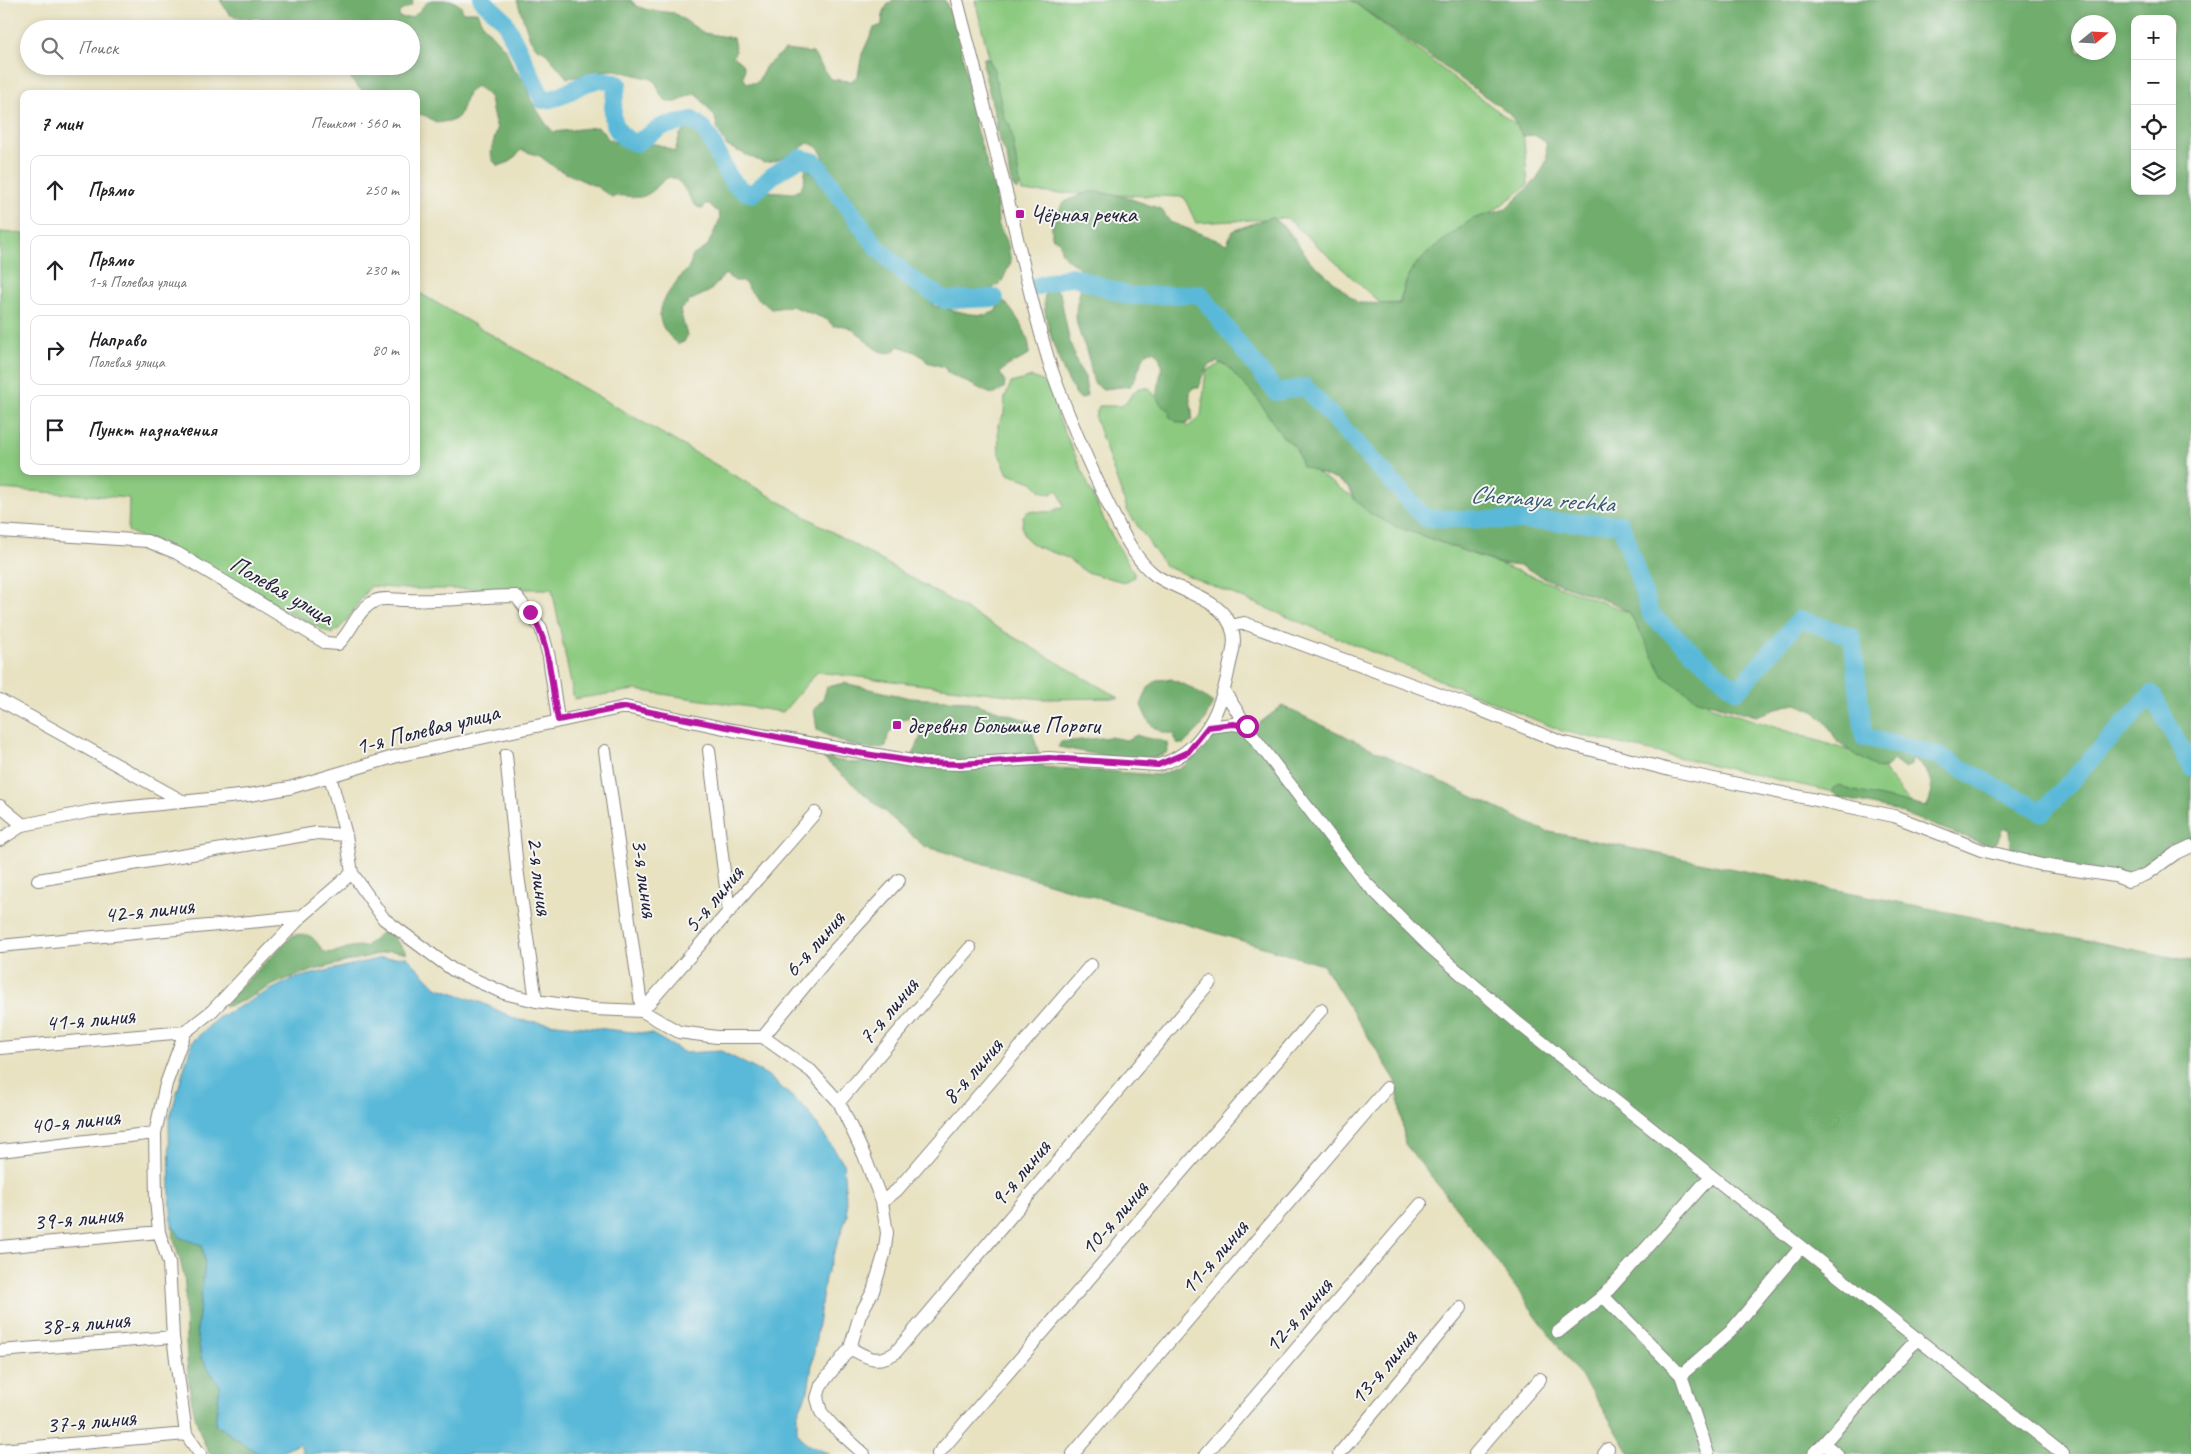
<!DOCTYPE html>
<html lang="ru">
<meta charset="utf-8">
<style>
body{margin:0;font-family:Caveat,sans-serif;background:#f6f6f6;color:#202124}
.controls{position:absolute;right:15px;top:15px;display:grid;overflow:hidden;border-radius:10px;box-shadow:0 2px 8px #0003}
.controls button{width:45px;height:45px;display:grid;place-items:center;padding:0;border:0;border-bottom:1px solid #e0e0e0;background:#fff;color:#202124;font:25px sans-serif}
.compass{position:absolute;left:2071px;top:15px;width:45px;height:45px;border-radius:50%;background:#fff;box-shadow:0 2px 8px #0003;rotate:72deg}
.stop{position:absolute;width:15px;height:15px;margin:-11px;border:4px solid #b5179e;border-radius:50%;background:#fff}
.stop.end{background:#b5179e;border-color:#fff;box-shadow:0 1px 5px #0008}
.list{margin:0;padding:0;list-style:none}
h2{display:flex;justify-content:space-between;align-items:center;height:65px;margin:0;padding:0 20px;font-size:21px}
h2 small{font-size:16px;font-weight:400;color:#757577}
.list li{display:grid;grid-template-columns:32px 1fr auto;gap:15px;align-items:center;box-sizing:border-box;height:70px;margin:0 10px 10px;padding:0 10px;border:1px solid #e0e0e0;border-radius:10px}
.list b{display:block;font-size:19px;white-space:nowrap}
.list p{margin:0;font-size:16px;white-space:nowrap;color:#757577}
.list em{font-size:16px;font-style:normal;color:#757577}
.icon{flex:none;width:28px;height:28px;fill:none;stroke:currentColor;stroke-width:2;stroke-linecap:round;stroke-linejoin:round}
.map{position:relative;flex:none;width:2191px;height:1454px;overflow:hidden}
.search{position:absolute;background:#fff;box-shadow:0 2px 8px #0003;left:20px;top:20px;width:400px;height:55px;display:flex;align-items:center;gap:12px;box-sizing:border-box;padding:0 18px;border-radius:28px;color:#757577;font-size:19px}
.panel{position:absolute;background:#fff;box-shadow:0 2px 8px #0003;left:20px;top:90px;width:400px;height:385px;border-radius:10px}
.map>svg:first-child{display:block}
.green{fill:#8cca80;stroke:#57765e}
.forest{fill:#71ae6e;stroke:#4a6854;fill-rule:evenodd}
.water{fill:#5ab9d8;stroke:#3e6e8a}
.lines{fill:none;stroke-linecap:round;stroke-linejoin:round}
.river{stroke:#5ab9d8;stroke-width:18}
.minor-casing{stroke:#85827e;stroke-width:14}
.minor{stroke:#fff;stroke-width:12}
.route{stroke:#b5179e;stroke-width:6}
.poi-dot{fill:#b5179e;stroke:#f6f6f2;stroke-width:2}
.labels{text-anchor:middle;dominant-baseline:central;stroke-width:4;stroke-linejoin:round;paint-order:stroke}
.poi-label{font-size:24px;fill:#22223b;stroke:#f6f6f2;text-anchor:start}
.street-label{font-size:24px;fill:#22223b;stroke:#f6f6f2}
.water-label{font-size:25px;font-style:italic;fill:#365772;stroke:#f6f6f2}
</style>
<div class="map">
<svg width="2191" height="1454" viewBox="0 0 2191 1454">
<rect width="100%" height="100%" fill="#f6f6f2"/>
<filter id="ink" filterUnits="userSpaceOnUse"><feTurbulence type="fractalNoise" baseFrequency=".02" numOctaves="2"/><feDisplacementMap in="SourceGraphic" scale="10" xChannelSelector="R" yChannelSelector="G"/><feConvolveMatrix kernelMatrix="1 2 1 2 8 2 1 2 1" color-interpolation-filters="sRGB"/></filter>
<filter id="wash" filterUnits="userSpaceOnUse"><feTurbulence type="fractalNoise" baseFrequency=".0096" numOctaves="4" result="noise"/><feDisplacementMap in="SourceGraphic" scale="20" xChannelSelector="R" yChannelSelector="G"/><feGaussianBlur stdDeviation="1.12" result="paint"/><feColorMatrix in="noise" values="0 0 0 0 0 0 0 0 0 0 0 0 0 0 0 0 0 1.4 0 .05"/><feComposite in="paint" operator="in"/></filter>
<g filter="url(#wash)">
<rect width="100%" height="100%" fill="#e8e2c1"/>
<!-- green -->
<path class="green" d="M 975,0 L 1351,0 L 1523,130 L 1528,185 L 1467,231 L 1413,266 L 1399,303 L 1382,305 L 1287,218 L 1196,223 L 1184,197 L 1022,192 Z
M 0,232 L 24,234 L 24,471 L 416,471 L 416,291 L 1119,698 L 1041,699 L 817,672 L 783,712 L 635,690 L 574,699 L 552,589 L 406,589 L 371,586 C 356,602 350,623 332,634 L 128,531 L 129,498 L 0,489 Z
M 1226,361 L 1257,395 L 1307,466 L 1394,525 L 1631,613 L 1663,672 L 1712,707 L 1875,759 L 1917,811 L 1562,731 L 1165,566 L 1128,512 L 1095,418 L 1099,406 L 1122,406 L 1138,388 L 1149,388 L 1165,408 L 1188,427 L 1201,416 L 1206,371 Z
M 1032,377 L 1044,382 L 1057,399 L 1057,414 L 1066,435 L 1108,529 L 1134,573 L 1134,577 L 1124,582 L 1086,572 L 1065,557 L 1035,546 L 1024,536 L 1022,527 L 1023,516 L 1029,511 L 1050,512 L 1064,506 L 1058,490 L 1050,494 L 1040,490 L 1032,482 L 1008,474 L 999,454 L 998,425 L 1004,414 L 1005,397 L 1011,383 Z"/>
<!-- forest -->
<path class="forest" d="M 220,0 L 413,0 L 412,5 L 399,12 L 399,17 C 419,21 416,9 431,0 L 451,0 L 461,6 L 463,12 L 477,12 L 483,25 L 506,50 L 513,68 L 525,82 L 531,100 L 546,124 L 554,132 L 597,127 L 604,132 L 608,139 L 636,150 C 656,140 657,144 675,152 L 680,134 L 688,129 L 696,130 C 709,153 721,180 743,197 L 754,190 L 793,193 L 800,190 L 804,181 L 806,165 L 820,184 L 827,171 C 824,158 823,147 808,143 C 796,152 780,162 764,163 L 727,146 L 718,130 L 715,117 L 697,94 C 686,93 680,106 667,101 C 658,97 660,85 652,79 L 616,70 L 591,71 L 583,76 L 567,78 L 544,51 L 537,48 L 530,39 L 517,0 L 631,0 L 636,6 L 648,10 L 674,13 L 704,33 L 733,38 L 736,51 L 733,56 C 740,62 748,66 743,77 L 747,83 L 757,83 L 766,66 L 785,50 L 813,53 L 830,79 L 851,81 L 858,76 L 862,54 L 874,28 L 882,25 C 882,16 884,5 893,0 L 945,0 L 954,21 L 961,47 L 976,129 L 996,192 L 998,224 L 1007,241 L 1011,262 L 1002,281 L 984,296 L 973,301 L 964,303 L 930,290 L 930,297 L 934,306 L 970,314 L 987,315 L 996,311 L 998,305 L 1004,301 C 1015,314 1032,337 1029,354 C 1020,362 1007,363 1000,373 L 1005,382 L 1004,388 L 995,394 L 989,393 L 948,373 L 944,367 L 927,362 C 922,353 907,349 898,346 L 893,352 C 872,357 864,331 845,326 C 842,325 837,326 833,326 L 828,320 L 792,306 L 771,309 L 753,294 L 743,281 L 735,281 L 725,274 L 710,291 L 691,300 L 680,310 L 687,336 L 684,342 L 678,344 C 651,321 657,307 677,281 C 684,271 692,269 692,256 L 707,247 L 720,219 L 719,213 L 709,204 L 705,204 L 703,209 C 687,206 688,181 670,177 C 660,180 657,191 644,196 C 632,200 627,193 612,197 L 597,187 L 557,169 L 540,156 L 521,150 L 510,162 L 498,166 C 486,156 493,146 496,133 C 498,127 495,124 494,118 C 488,98 496,100 476,86 L 468,93 L 459,116 L 454,120 L 437,123 L 426,116 L 416,113 L 416,94 C 390,94 360,102 349,74 L 354,66 L 411,66 L 411,29 L 303,29 L 299,26 L 293,28 L 261,18 L 240,19 L 229,14 Z
M 1351,0 L 2191,0 L 2191,839 L 2179,844 L 2169,844 C 2160,855 2148,873 2132,877 C 2109,881 2037,859 2011,852 L 2010,829 L 2003,828 L 1997,842 L 1991,846 L 1984,844 L 1893,810 L 1838,797 L 1832,792 L 1833,788 L 1840,785 L 1850,790 L 1926,807 C 1937,791 1930,766 1912,759 L 1911,765 L 1905,769 L 1893,760 L 1886,768 L 1878,769 L 1838,743 L 1828,725 L 1815,712 L 1797,704 L 1784,706 L 1756,716 L 1698,700 L 1664,677 L 1629,612 L 1615,604 L 1549,580 L 1521,566 L 1501,564 L 1392,525 L 1369,513 L 1355,500 L 1349,488 L 1339,481 L 1302,466 L 1296,447 L 1282,436 L 1258,400 L 1226,365 L 1216,362 C 1204,367 1202,375 1199,388 L 1192,388 C 1186,400 1194,407 1192,419 L 1186,424 L 1177,422 L 1169,416 L 1170,411 C 1145,398 1164,381 1161,363 C 1161,360 1158,355 1156,352 L 1148,351 C 1139,362 1139,375 1130,386 L 1103,389 L 1094,383 C 1091,373 1090,363 1087,353 C 1083,340 1076,329 1076,315 C 1076,295 1086,287 1078,266 C 1067,261 1060,255 1060,242 L 1052,237 L 1052,226 L 1062,204 L 1070,199 L 1092,191 L 1125,197 L 1161,209 L 1170,222 L 1227,244 L 1232,231 L 1271,217 L 1287,229 L 1310,261 L 1358,303 L 1400,304 L 1405,284 L 1413,268 L 1432,249 L 1472,219 L 1506,209 L 1537,179 L 1547,160 L 1546,142 L 1534,135 L 1523,136 L 1510,114 ZM 2135,19 L 2172,19 L 2172,191 L 2135,191 ZM 2078,22 L 2108,22 L 2108,52 L 2078,52 Z
M 987,57 L 994,70 L 1004,118 L 1010,125 L 1020,182 L 1018,191 C 1007,184 1010,168 1007,157 C 1003,144 995,137 997,123 L 983,67 L 984,58 Z
M 1049,287 L 1060,293 L 1069,339 L 1078,366 L 1085,377 L 1087,396 L 1081,399 C 1066,389 1039,311 1045,294 C 1046,291 1048,289 1049,287 Z
M 1171,679 L 1192,688 L 1213,703 L 1201,727 L 1184,744 L 1178,744 L 1173,734 C 1153,732 1148,723 1141,705 L 1148,688 L 1156,680 Z
M 844,683 L 910,698 L 967,701 L 1029,721 L 1043,767 L 1159,775 L 1184,766 L 1202,752 L 1214,734 L 1235,731 L 1245,734 L 1282,706 L 1545,831 L 2191,961 L 2191,1454 L 1630,1454 L 1599,1402 L 1470,1225 L 1405,1144 L 1396,1081 L 1323,965 L 924,846 L 823,758 L 855,763 L 882,761 L 909,764 L 924,729 L 921,721 L 915,717 L 898,721 L 888,735 L 886,746 C 864,755 837,740 817,730 L 814,709 L 823,699 L 827,687 Z
M 1137,735 C 1148,740 1157,738 1167,743 L 1168,752 C 1139,768 1089,752 1058,747 L 1061,742 L 1110,737 L 1126,740 Z
M 382,930 L 391,934 L 407,953 L 391,951 C 359,959 321,967 290,978 C 268,985 246,1003 224,1007 L 232,995 L 293,935 C 312,932 313,938 324,952 C 340,955 347,943 365,947 C 371,941 378,938 382,930 Z
M 172,1225 L 181,1238 L 202,1245 L 205,1264 L 197,1330 L 201,1357 L 220,1386 L 215,1424 L 259,1454 L 210,1454 C 186,1412 187,1359 185,1312 C 185,1300 186,1288 184,1277 C 181,1259 173,1243 172,1225 Z"/>
<!-- water -->
<path class="water" d="M 407,957 L 436,987 L 480,1002 L 518,1020 L 652,1034 L 685,1053 L 721,1051 L 767,1075 L 805,1108 L 843,1162 L 847,1216 L 825,1278 L 808,1391 L 797,1415 L 797,1432 L 806,1444 L 830,1454 L 303,1454 L 300,1443 L 278,1454 L 259,1454 L 215,1424 L 220,1386 L 201,1357 L 197,1330 L 205,1264 L 202,1245 L 181,1238 L 172,1225 L 170,1195 L 169,1120 L 192,1042 L 219,1017 L 292,979 L 381,958 Z"/>
<g class="lines">
<!-- river -->
<path class="river" d="M 482,0 L 504,20 L 543,100 C 571,99 586,70 618,84 C 610,109 608,134 636,143 L 663,126 L 692,120 C 696,123 701,126 704,130 C 722,152 722,185 752,194 L 772,176 L 800,158 L 815,162 L 876,246 L 908,277 L 945,300 L 995,298
M 1035,287 L 1072,276 L 1129,296 L 1200,294 L 1276,392 L 1305,387 L 1425,518 L 1621,524 L 1651,615 L 1737,691 L 1800,619 L 1852,637 L 1864,737 L 1937,755 L 2042,812 L 2152,694 L 2191,767"/>
</g>
</g>
<g filter="url(#ink)">
<g class="lines">
<defs>
<path id="minor" d="M 0,531 L 147,541 L 177,553 L 326,643 L 338,644 C 352,632 356,610 375,601 C 383,597 396,600 405,600 C 443,602 479,596 516,596 L 541,628 L 549,657 L 558,720
M 1231,626 L 1244,623 L 1473,707 L 1561,742 L 1670,770 L 1894,816 L 1981,850 L 2042,865 L 2115,876 L 2128,881 L 2147,874 L 2176,853 L 2191,846
M 1224,691 L 1253,736 L 1364,881 L 1430,947 L 1518,1023 L 2063,1454
M 0,700 L 184,802
M 1208,727 L 1233,724 L 1247,726
M 709,750 L 729,912
M 605,751 L 642,1011
M 506,755 L 517,868 L 536,1001
M 330,776 L 346,835 L 352,873 L 384,919 L 453,970 L 504,993 L 536,1001 L 594,1009 L 642,1011 L 679,1032 L 717,1037 L 763,1037 L 811,1071 L 839,1102 L 864,1155 L 882,1202 L 887,1233 L 884,1255 L 873,1291 L 860,1315 L 850,1348 L 821,1385 L 817,1398 L 821,1412 L 833,1426 L 864,1454
M 0,806 L 23,825
M 0,840 L 23,825 L 92,811 L 249,795 L 289,788 L 397,756 L 625,707 L 733,730 L 924,763 L 960,764 L 1049,758 L 1158,765 C 1203,753 1221,710 1229,668 C 1231,657 1236,645 1233,633 C 1226,598 1180,593 1155,575 C 1139,563 1128,543 1119,526 C 1093,474 1070,422 1051,368 C 1032,309 1020,248 1005,188 C 990,125 973,63 957,0
M 38,880 L 317,833 L 346,835
M 0,946 L 301,917
M 642,1011 L 815,813
M 763,1037 L 831,954 L 899,880
M 0,1048 L 185,1032
M 839,1102 L 970,948
M 0,1151 L 155,1133
M 882,1202 L 897,1190 L 1091,965
M 0,1247 L 159,1232
M 1603,1296 L 1681,1375 L 1708,1454
M 1558,1332 L 1603,1296 L 1711,1176
M 850,1348 C 868,1358 876,1364 895,1353 L 1210,982
M 0,1351 L 173,1337
M 1681,1375 L 1730,1332 L 1801,1247
M 1824,1444 L 1837,1454
M 0,1450 L 186,1434
M 200,1454 L 186,1434 L 173,1337 L 169,1263 L 159,1232 L 156,1199 L 155,1133 L 166,1084 L 185,1032 L 212,1011 L 301,917 L 352,873
M 938,1454 L 1321,1010
M 1073,1454 L 1387,1088
M 1206,1454 L 1421,1204
M 1339,1454 L 1461,1308
M 1475,1454 L 1540,1379
M 1604,1454 L 1608,1449
M 1814,1454 L 1918,1338"/>
</defs>
<!-- minor casing -->
<use href="#minor" class="minor-casing"/>
<!-- minor -->
<use href="#minor" class="minor"/>
</g>
</g>
<g class="lines" filter="url(#ink)">
<!-- route -->
<path class="route" d="M 530,612 C 552,646 550,682 558,720 L 625,707 L 859,753 L 924,763 L 960,764 L 1049,758 L 1158,765 L 1188,752 L 1208,727 L 1233,724 L 1247,726"/>
</g>
<!-- markers -->
<g class="poi-dot">
<rect x="1015" y="209" width="10" height="10" rx="2.5"/>
<rect x="892" y="720" width="10" height="10" rx="2.5"/>
</g>
<g class="labels">
<!-- poi labels -->
<g class="poi-label">
<text x="1030" y="214">Чёрная речка</text>
<text x="907" y="725">деревня Большие Пороги</text>
</g>
<!-- street labels -->
<g class="street-label">
<text transform="translate(282 590) rotate(30)">Полевая улица</text>
<text transform="translate(427 729) rotate(-14)">1-я Полевая улица</text>
<text transform="translate(540 876) rotate(83)">2-я линия</text>
<text transform="translate(645 878) rotate(82)">3-я линия</text>
<text transform="translate(713 899) rotate(-50)">5-я линия</text>
<text transform="translate(149 910) rotate(-6)">42-я линия</text>
<text transform="translate(814 944) rotate(-49)">6-я линия</text>
<text transform="translate(888 1011) rotate(-50)">7-я линия</text>
<text transform="translate(90 1019) rotate(-5)">41-я линия</text>
<text transform="translate(972 1071) rotate(-49)">8-я линия</text>
<text transform="translate(75 1121) rotate(-6)">40-я линия</text>
<text transform="translate(1020 1173) rotate(-50)">9-я линия</text>
<text transform="translate(78 1218) rotate(-5)">39-я линия</text>
<text transform="translate(1114 1218) rotate(-49)">10-я линия</text>
<text transform="translate(1214 1257) rotate(-49)">11-я линия</text>
<text transform="translate(1298 1315) rotate(-49)">12-я линия</text>
<text transform="translate(85 1323) rotate(-5)">38-я линия</text>
<text transform="translate(1383 1367) rotate(-50)">13-я линия</text>
<text transform="translate(91 1421) rotate(-5)">37-я линия</text>
</g>
<!-- water labels -->
<g class="water-label">
<text transform="translate(1542 499) rotate(4)">Chernaya rechka</text>
</g>
</g>
</svg>
<div class="controls">
<button>+</button>
<button>−</button>
<button><svg class="icon" aria-label="locate" viewBox="0 0 24 24"><circle cx="12" cy="12" r="6"/><path d="M12 2v4M12 18v4M2 12h4M18 12h4"/></svg></button>
<button><svg class="icon" aria-label="layers" viewBox="0 0 24 24"><path d="M12 4l9 5-9 5-9-5zM3 14l9 5 9-5"/></svg></button>
</div>
<svg class="compass" viewBox="-18 -18 36 36"><path d="M0-13l5 13h-10z" fill="#e53935"/><path d="M0 13l5-13h-10z" fill="#757577"/></svg>
<div class="stop" style="left:1247px;top:726px"></div>
<div class="stop end" style="left:530px;top:612px"></div>
<div class="search"><svg class="icon" aria-label="search" viewBox="0 0 24 24"><circle cx="10" cy="10" r="6"/><path d="M15 15l6 6"/></svg>Поиск</div>
<section class="panel">
<h2>7 мин<small>Пешком · 560 m</small></h2>
<ul class="list">
<li><svg class="icon" aria-label="ahead" viewBox="0 0 24 24"><path d="M12 20V5M6 11l6-6 6 6"/></svg><div><b>Прямо</b></div><em>250 m</em></li>
<li><svg class="icon" aria-label="ahead" viewBox="0 0 24 24"><path d="M12 20V5M6 11l6-6 6 6"/></svg><div><b>Прямо</b><p>1-я Полевая улица</p></div><em>230 m</em></li>
<li><svg class="icon" aria-label="right" viewBox="0 0 24 24"><path d="M7 20v-9h11M14 6l5 5-5 5"/></svg><div><b>Направо</b><p>Полевая улица</p></div><em>80 m</em></li>
<li><svg class="icon" aria-label="arrive" viewBox="0 0 24 24"><path d="M6 21V4h12l-3 4 3 4H6"/></svg><div><b>Пункт назначения</b></div></li>
</ul>
</section>
</div>
